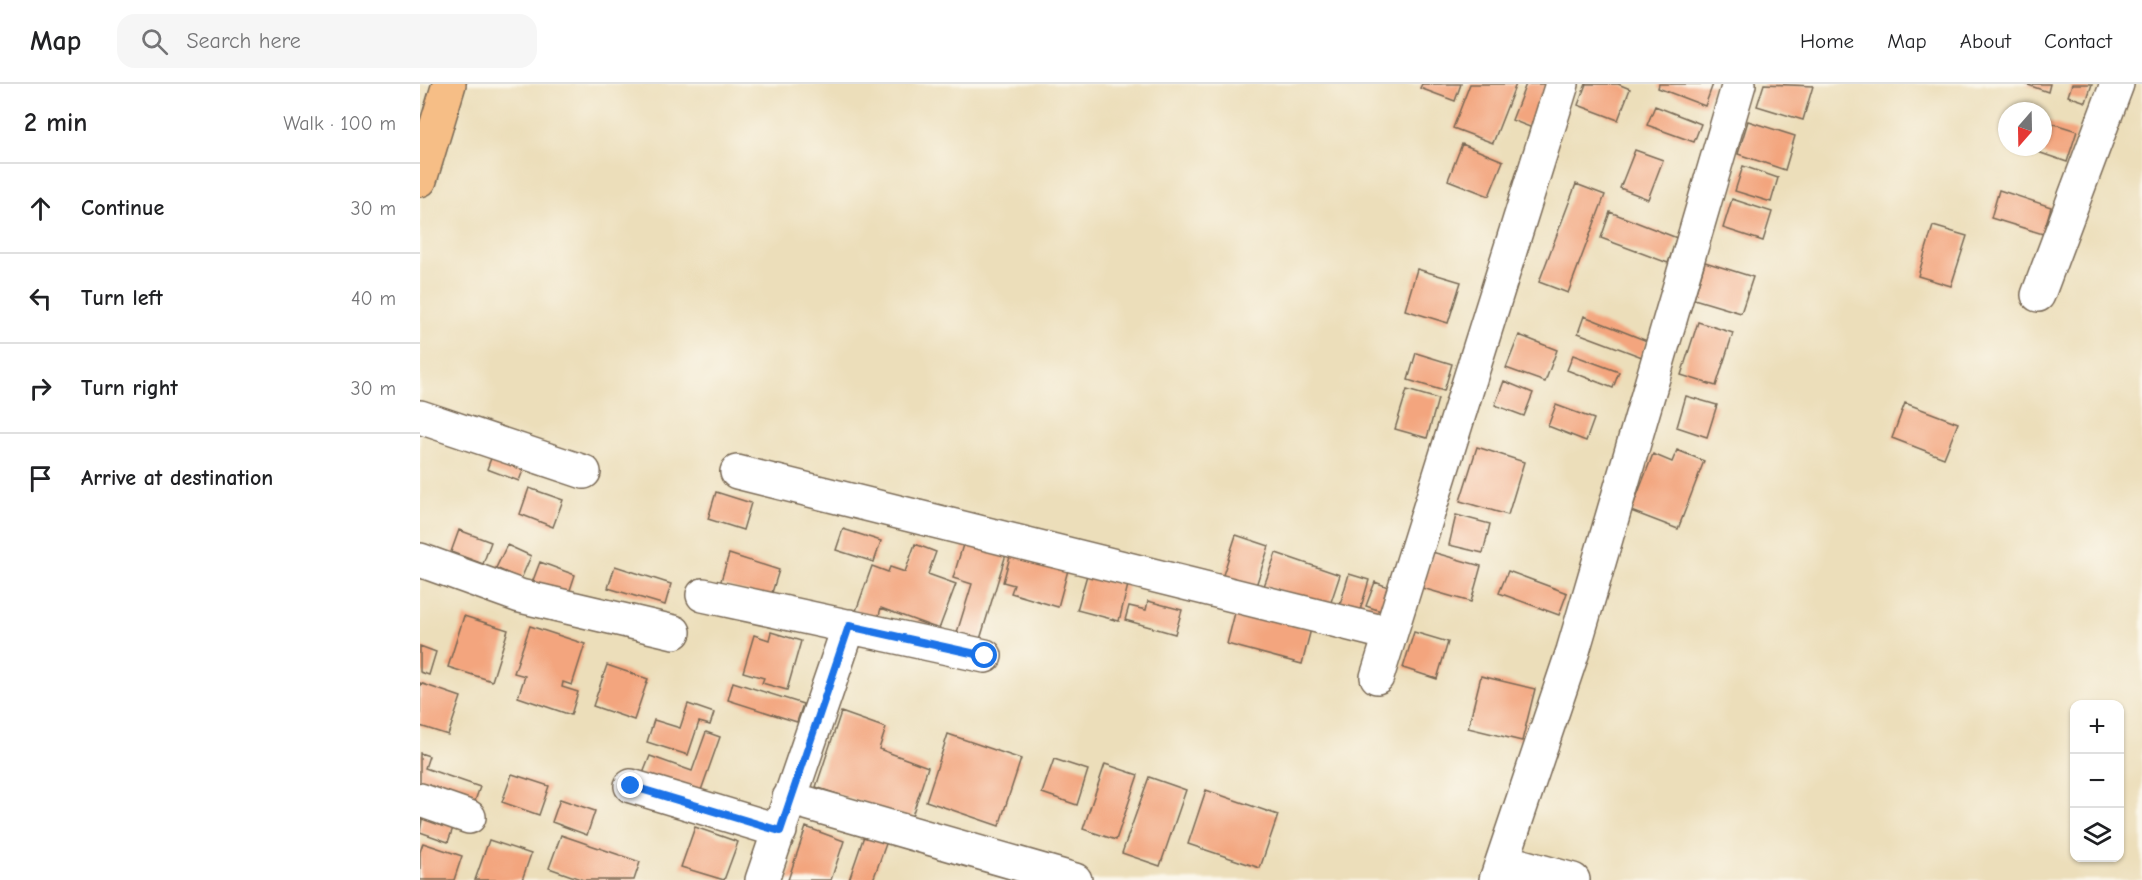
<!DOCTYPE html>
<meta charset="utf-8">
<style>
body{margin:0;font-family:"Comic Neue",sans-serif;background:#f6f6f6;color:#202124}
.controls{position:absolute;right:18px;bottom:18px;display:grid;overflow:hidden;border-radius:12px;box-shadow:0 2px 4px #0004}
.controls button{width:54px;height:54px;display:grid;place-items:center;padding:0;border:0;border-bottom:2px solid #e0e0e0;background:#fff;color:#202124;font:30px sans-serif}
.compass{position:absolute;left:1578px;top:18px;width:54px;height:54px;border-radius:50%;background:#fff;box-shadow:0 2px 4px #0004;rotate:200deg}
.stop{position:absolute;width:18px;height:18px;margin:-14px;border:4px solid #1a73e8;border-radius:50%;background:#fff}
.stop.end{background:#1a73e8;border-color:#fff;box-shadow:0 2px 6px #0008}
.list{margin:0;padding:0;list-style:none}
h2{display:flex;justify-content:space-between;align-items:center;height:78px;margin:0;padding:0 24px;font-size:26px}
h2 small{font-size:20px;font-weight:400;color:#757577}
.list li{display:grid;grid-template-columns:39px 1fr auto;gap:18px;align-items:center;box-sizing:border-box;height:90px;padding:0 24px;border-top:2px solid #e0e0e0}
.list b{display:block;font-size:22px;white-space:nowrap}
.list em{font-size:20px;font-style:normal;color:#757577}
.icon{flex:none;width:33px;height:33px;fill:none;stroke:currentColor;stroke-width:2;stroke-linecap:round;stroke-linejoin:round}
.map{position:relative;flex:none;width:1722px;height:796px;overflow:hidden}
header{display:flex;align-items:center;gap:36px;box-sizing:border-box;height:84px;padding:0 30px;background:#fff;border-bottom:2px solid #e0e0e0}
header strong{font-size:28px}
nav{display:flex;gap:33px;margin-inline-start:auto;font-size:21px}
.search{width:420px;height:54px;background:#f6f6f6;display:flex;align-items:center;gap:15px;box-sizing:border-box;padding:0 21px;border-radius:18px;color:#757577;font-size:22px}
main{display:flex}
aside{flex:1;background:#fff}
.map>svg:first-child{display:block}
.building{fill:#f3a57e}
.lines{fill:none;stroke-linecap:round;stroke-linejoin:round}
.minor-casing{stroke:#796955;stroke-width:36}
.major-casing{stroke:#796955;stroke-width:36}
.minor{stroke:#fff;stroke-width:33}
.major{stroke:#f6be86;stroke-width:33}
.route{stroke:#1a73e8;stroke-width:8}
</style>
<header>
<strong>Map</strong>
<div class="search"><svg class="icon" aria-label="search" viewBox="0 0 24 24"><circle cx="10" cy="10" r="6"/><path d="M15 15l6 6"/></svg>Search here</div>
<nav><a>Home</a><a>Map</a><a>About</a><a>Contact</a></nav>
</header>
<main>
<aside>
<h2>2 min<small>Walk · 100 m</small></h2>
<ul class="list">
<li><svg class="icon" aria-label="ahead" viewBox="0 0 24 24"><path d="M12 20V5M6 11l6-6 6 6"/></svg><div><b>Continue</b></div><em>30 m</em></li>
<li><svg class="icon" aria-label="left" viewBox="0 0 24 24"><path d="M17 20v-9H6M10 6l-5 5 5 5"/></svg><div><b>Turn left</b></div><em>40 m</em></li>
<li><svg class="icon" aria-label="right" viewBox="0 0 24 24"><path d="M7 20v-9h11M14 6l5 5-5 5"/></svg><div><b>Turn right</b></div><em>30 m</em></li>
<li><svg class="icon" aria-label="arrive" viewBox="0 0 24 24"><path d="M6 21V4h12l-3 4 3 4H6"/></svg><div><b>Arrive at destination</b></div></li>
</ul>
</aside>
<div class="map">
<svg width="1722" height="796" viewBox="0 0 1722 796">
<rect width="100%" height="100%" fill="#fbf7ec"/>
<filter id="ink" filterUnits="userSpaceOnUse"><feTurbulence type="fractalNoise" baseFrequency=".0167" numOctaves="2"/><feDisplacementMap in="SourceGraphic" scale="12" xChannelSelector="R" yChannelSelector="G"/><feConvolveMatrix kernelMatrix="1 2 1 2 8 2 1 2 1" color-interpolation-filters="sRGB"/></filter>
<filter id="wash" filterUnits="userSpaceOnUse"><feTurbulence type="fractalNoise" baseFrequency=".008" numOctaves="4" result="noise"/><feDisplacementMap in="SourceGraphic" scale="24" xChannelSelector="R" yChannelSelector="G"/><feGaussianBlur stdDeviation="1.35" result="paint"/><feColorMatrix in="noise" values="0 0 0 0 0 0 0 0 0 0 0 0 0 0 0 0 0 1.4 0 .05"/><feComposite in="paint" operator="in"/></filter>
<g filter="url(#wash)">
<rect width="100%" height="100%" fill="#ecdeba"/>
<g id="blocks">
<!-- building -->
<path class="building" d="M 1002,0 L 1041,0 L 1035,17 L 1000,4 Z
M 1050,0 L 1096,0 L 1073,59 L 1033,44 Z
M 1106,0 L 1132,0 L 1115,45 L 1092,36 Z
M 1166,0 L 1198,0 L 1210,5 L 1198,36 L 1158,21 Z
M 1239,0 L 1293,0 L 1285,22 L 1238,4 Z
M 1344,0 L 1393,2 L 1383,36 L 1337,22 Z
M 1605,0 L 1630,0 L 1628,8 Z
M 1652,0 L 1672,0 L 1666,18 L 1648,12 Z
M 1235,22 L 1281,40 L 1274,58 L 1227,41 Z
M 1328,37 L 1375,52 L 1365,86 L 1318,70 Z
M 1625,37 L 1657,47 L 1647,78 L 1615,67 L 1617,63 L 1623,63 Z
M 1042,60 L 1083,77 L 1069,112 L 1028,96 Z
M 1215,66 L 1243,76 L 1228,115 L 1200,104 Z
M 1323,82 L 1358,94 L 1351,118 L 1315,107 Z
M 1156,100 L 1185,111 L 1148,209 L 1119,198 Z
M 1579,106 L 1631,123 L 1623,150 L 1571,134 Z
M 1312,115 L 1352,128 L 1343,157 L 1303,144 Z
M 1190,128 L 1257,154 L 1248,179 L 1181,154 Z
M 1513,142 L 1547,152 L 1531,202 L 1498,192 Z
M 1285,178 L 1333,193 L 1321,229 L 1274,215 Z
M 997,185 L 1041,198 L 1028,239 L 985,226 Z
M 1164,232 L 1227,257 L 1222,273 L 1158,249 Z
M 1278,238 L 1313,249 L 1296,302 L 1261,291 Z
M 1099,251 L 1137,266 L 1125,298 L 1086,284 Z
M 996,269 L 1032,280 L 1024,307 L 988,296 Z
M 1153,271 L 1199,288 L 1193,304 L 1147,286 Z
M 1084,297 L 1113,309 L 1104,332 L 1075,321 Z
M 987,306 L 1018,315 L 1007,354 L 975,345 Z
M 1266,312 L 1297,321 L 1287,353 L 1257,343 Z
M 1485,319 L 1538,339 L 1524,374 L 1472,354 Z
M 1136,321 L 1174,335 L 1166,357 L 1128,342 Z
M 1057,363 L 1104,378 L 1088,431 L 1040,417 Z
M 1257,366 L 1284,377 L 1258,445 L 1211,427 L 1233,370 L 1252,378 Z
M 73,369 L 105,381 L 99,397 L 67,385 Z
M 109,404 L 143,416 L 133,443 L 100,430 Z
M 296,408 L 331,419 L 323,446 L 288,435 Z
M 1036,431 L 1070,440 L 1063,469 L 1029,461 Z
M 423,445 L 461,457 L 454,478 L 416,466 Z
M 39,446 L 71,458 L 63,480 L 31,468 Z
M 816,451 L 849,462 L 835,505 L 802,494 Z
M 545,454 L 587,467 L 558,562 L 535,555 L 552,500 L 533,494 Z
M 495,460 L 516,468 L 508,490 L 536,500 L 519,545 L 461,524 L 458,535 L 436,527 L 452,482 L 468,488 L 470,483 L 485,488 Z
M 87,461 L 111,472 L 101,495 L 76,484 Z
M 1012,468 L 1061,482 L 1051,518 L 1002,504 Z
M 591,469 L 648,486 L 638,523 L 591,509 L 594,501 L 583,498 Z
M 856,469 L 920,491 L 909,524 L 844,502 Z
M 309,470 L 359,486 L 350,515 L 300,500 Z
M 120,478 L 155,491 L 148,512 L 112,499 Z
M 195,482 L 251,500 L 245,521 L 188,504 Z
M 1088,487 L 1147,509 L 1139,531 L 1079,509 Z
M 929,490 L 949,496 L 939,530 L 919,524 Z
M 667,491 L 708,501 L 699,537 L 657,526 Z
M 955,498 L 973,505 L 964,528 L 946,522 Z
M 728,517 L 762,526 L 755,550 L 705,536 L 709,522 L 726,526 Z
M 816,525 L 891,545 L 882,580 L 807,560 Z
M 44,532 L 88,546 L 72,597 L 28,583 Z
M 110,542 L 165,560 L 152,601 L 143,598 L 142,603 L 158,608 L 151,631 L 98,613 L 105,592 L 94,589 Z
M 351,548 L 381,557 L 367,606 L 342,599 L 344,594 L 323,588 L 334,551 L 349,556 Z
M 994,548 L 1028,558 L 1017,595 L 983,584 Z
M 0,562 L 16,568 L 9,591 L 0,588 Z
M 187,581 L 228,595 L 214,636 L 173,622 Z
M 1061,592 L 1115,605 L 1102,657 L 1048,644 Z
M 313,598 L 383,620 L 377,638 L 308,616 Z
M 0,599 L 41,613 L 28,651 L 0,642 Z
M 268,620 L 294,629 L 290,641 L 279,638 L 268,671 L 227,658 L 234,636 L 260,644 Z
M 421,628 L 466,644 L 459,665 L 508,683 L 491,735 L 396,703 Z
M 286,648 L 300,653 L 279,712 L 222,692 L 230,672 L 272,687 Z
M 528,650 L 601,675 L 579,742 L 506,717 Z
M 0,669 L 9,672 L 5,684 L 60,703 L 52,725 L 0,708 Z
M 634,675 L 668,686 L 657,721 L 622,709 Z
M 685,680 L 718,691 L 696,756 L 663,745 Z
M 92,690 L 129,702 L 119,731 L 82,718 Z
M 729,693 L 766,706 L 740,782 L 702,769 Z
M 786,706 L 858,731 L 840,784 L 768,760 Z
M 140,715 L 175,727 L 167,751 L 132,738 Z
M 3,730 L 34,741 L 28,758 L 0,748 Z
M 275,743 L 318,758 L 304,796 L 261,783 Z
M 386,743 L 424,757 L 411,796 L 368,796 Z
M 445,749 L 467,757 L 453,796 L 429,796 Z
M 141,751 L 220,778 L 214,796 L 163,796 L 129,784 Z
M 69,756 L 111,770 L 102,796 L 55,796 Z
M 3,759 L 42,772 L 34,796 L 0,796 L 0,768 Z"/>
</g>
</g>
<g filter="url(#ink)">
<use href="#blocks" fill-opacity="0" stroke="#796955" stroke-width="1.5"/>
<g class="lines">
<defs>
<path id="minor" d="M 1618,211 L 1697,0
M 0,333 L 164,388
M 317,388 L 970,550
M 0,476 L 100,512 L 254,548
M 283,511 L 565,572
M 957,593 L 1142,0
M 211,702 L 360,747
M 369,714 L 655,796
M 0,716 L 49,733
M 1084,777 L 1153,796
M 342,796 L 429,542
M 1076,796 L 1153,567 L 1319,0"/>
<path id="major" d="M 0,96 L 29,0"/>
</defs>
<!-- minor casing -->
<use href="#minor" class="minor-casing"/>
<!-- major casing -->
<use href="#major" class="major-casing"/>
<!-- minor -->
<use href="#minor" class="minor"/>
<!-- major -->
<use href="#major" class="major"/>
</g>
</g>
<g class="lines" filter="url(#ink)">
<!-- route -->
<path class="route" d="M 211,702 L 360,747 L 429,542 L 565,572"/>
</g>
</svg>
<div class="controls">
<button>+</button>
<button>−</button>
<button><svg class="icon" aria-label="layers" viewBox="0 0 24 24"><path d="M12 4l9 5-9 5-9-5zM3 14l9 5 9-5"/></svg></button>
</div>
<svg class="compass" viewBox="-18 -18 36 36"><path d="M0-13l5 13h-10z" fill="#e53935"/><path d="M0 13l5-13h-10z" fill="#757577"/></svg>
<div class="stop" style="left:565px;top:572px"></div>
<div class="stop end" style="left:211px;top:702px"></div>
</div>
</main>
